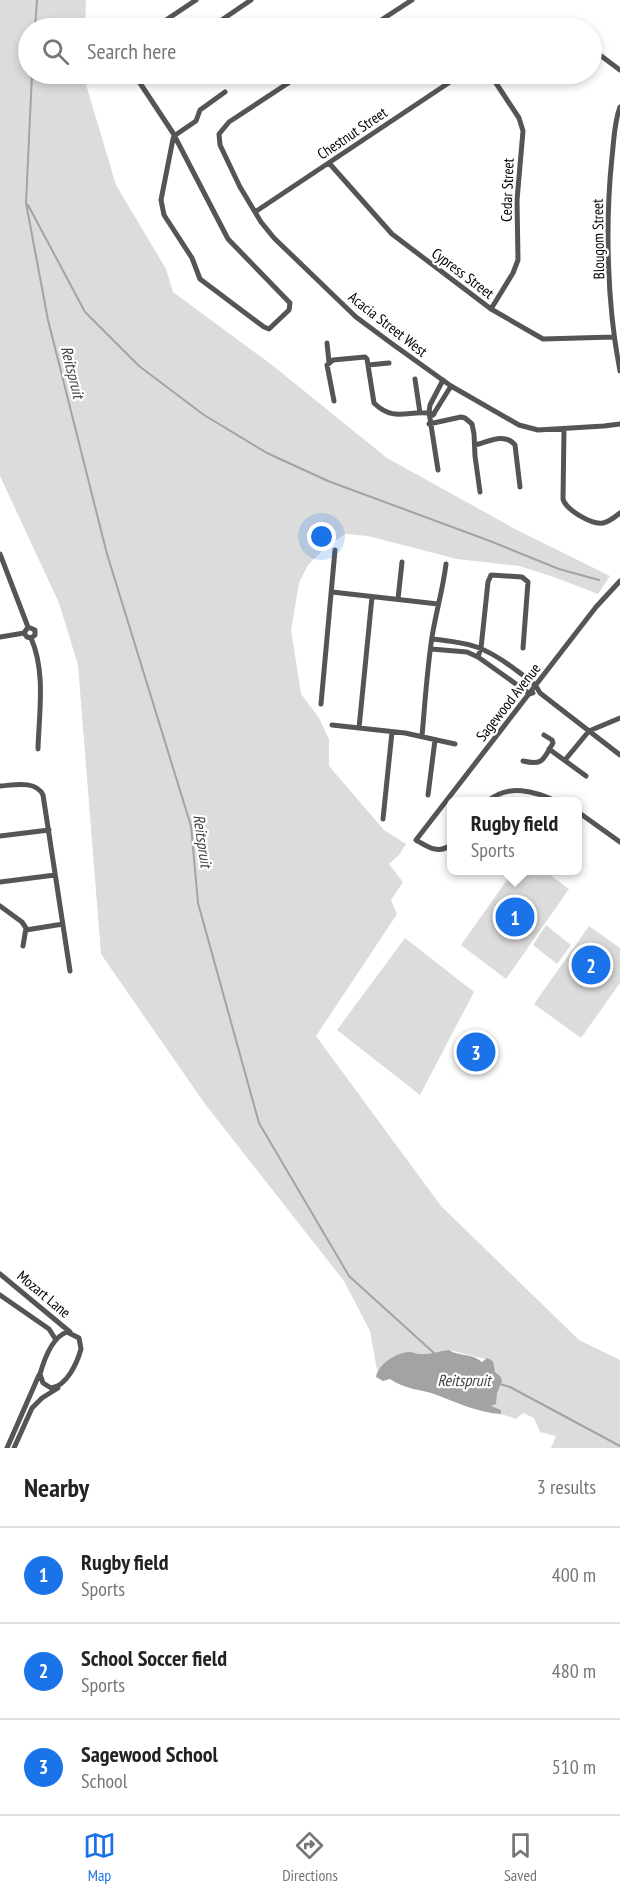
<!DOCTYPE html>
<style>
body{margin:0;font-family:"PT Sans Narrow",sans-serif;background:#f6f6f6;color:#222}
.you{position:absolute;left:322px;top:537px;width:21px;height:21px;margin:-15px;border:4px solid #fff;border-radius:50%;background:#1a73e8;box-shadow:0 0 0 9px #1a73e833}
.badge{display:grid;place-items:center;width:39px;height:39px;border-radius:50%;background:#1a73e8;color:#fff;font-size:20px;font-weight:700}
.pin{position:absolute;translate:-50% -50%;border:3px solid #fff;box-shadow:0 2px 6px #0006}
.popup{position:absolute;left:447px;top:797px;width:135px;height:78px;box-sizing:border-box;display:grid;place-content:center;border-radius:9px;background:#fff;filter:drop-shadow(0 2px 4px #0005);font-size:20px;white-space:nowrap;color:#767676}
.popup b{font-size:22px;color:#222}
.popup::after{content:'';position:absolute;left:50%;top:100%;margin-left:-12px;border:12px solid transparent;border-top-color:#fff}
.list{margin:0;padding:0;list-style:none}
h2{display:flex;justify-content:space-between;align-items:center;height:78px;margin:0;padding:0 24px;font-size:26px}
h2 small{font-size:20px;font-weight:400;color:#767676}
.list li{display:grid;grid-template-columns:39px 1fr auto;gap:18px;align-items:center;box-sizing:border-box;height:96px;padding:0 24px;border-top:2px solid #e0e0e0}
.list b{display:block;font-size:22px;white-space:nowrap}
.list p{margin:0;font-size:20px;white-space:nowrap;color:#767676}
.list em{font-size:20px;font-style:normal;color:#767676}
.icon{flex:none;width:33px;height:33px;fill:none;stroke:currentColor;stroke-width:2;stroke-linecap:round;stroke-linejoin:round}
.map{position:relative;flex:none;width:620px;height:1448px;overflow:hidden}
.search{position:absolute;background:#fff;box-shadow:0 3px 9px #0003;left:18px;right:18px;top:18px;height:66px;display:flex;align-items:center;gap:15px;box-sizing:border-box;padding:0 21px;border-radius:33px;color:#767676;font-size:22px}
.sheet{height:366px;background:#fff}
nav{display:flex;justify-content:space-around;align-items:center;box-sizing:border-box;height:84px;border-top:2px solid #e0e0e0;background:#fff;font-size:16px;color:#767676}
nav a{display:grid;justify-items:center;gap:3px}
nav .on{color:#1a73e8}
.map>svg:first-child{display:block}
.green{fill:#dcdcdc}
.water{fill:#a3a3a3}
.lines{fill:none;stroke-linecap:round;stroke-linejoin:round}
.stream{stroke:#a3a3a3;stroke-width:2}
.street{stroke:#555;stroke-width:5}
.labels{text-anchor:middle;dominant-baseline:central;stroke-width:4.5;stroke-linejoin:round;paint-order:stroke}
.street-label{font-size:15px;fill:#000;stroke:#fff}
.water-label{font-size:16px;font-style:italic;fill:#444;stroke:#fff}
</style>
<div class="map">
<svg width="620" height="1448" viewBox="0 0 620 1448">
<rect width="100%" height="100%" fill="#fff"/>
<!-- green -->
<path class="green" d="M 0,0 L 86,0 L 85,28 L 28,28 L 28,74 L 84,74 L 84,78 L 116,185 L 166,269 L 173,292 L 272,365 L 387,458 L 517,530 L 610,576 L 598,594 L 551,576 L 519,566 L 457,559 L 368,536 L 345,534 L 326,547 L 308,565 L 299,583 L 291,630 L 301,694 L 319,718 L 329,739 L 329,766 L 384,830 L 406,844 L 399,855 L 389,864 L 403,882 L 391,900 L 397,914 L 316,1036 L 441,1206 L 579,1340 L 620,1360 L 620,1448 L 551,1448 L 556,1436 L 540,1432 L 534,1418 L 523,1413 L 516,1419 L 501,1414 L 490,1406 L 493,1361 L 449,1350 L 377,1370 L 370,1331 L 344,1281 L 205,1104 L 101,954 L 78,665 L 59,603 L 0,476 Z
M 514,870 L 545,871 L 569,889 L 506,979 L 461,945 Z
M 546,925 L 571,945 L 557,964 L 533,945 Z
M 589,926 L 620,948 L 620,983 L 581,1038 L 534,1004 Z
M 405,938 L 474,992 L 420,1095 L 337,1030 Z"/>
<!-- water -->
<path class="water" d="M 449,1350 C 460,1357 472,1353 482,1362 L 487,1358 L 493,1361 L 495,1372 L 500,1376 L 502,1381 L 497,1393 L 496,1404 L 491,1406 L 501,1410 L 501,1414 C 479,1413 455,1402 434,1394 C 419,1389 404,1389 390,1379 L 383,1381 L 376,1377 C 378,1364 396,1353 409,1352 C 413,1352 416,1354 419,1354 C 429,1355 440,1351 449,1350 Z"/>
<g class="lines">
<!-- stream -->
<path class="stream" d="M 35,28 L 37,0
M 32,74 L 26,203 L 48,320 L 107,554 L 191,826 L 198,903 L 259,1123 L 349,1276 L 434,1353
M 28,205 L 85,312 L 139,366 L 204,415 L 267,453 L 328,481 L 490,541 L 559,569 L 599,580
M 500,1384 L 510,1387 L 620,1446"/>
<!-- street -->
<path class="street" d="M 154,28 L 196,0
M 210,28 L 251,0
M 369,28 L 412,0
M 527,28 C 540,20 549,20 562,28
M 592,49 L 620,70
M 134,74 L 173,133 L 228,239 L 290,303 L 289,310 L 269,329 L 264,327 L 200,279 L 192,258 L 164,215 L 161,200 L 173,139 L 174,136 L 196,121 L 200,110 L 225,92
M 302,74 L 229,122 L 219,134 L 220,145 L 240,187 L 261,222 L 274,238 L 356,317 L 391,343 L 451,386 L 519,425 L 538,430 L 604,426 L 620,424
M 490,74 L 519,118 L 523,131 L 517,200 L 518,260 L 513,273 L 491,309
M 620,107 C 614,123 614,140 612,157 C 605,224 607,305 620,371
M 329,163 L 392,234 L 491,309 L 543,339 L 614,337
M 255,212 L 462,74
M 327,343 L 329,362
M 368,365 L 389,363
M 415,379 L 420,413
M 334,401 L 327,365 L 333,360 L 365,357 L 367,359 L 374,403 C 395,424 411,408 434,414
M 433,415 L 451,386
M 429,424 L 461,417 L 465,418 L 472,424 L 474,434 L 475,456 L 480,492
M 564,429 L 563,499 C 566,510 592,525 603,523 C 609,522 615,517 620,513
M 475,445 C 488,442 505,432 515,445 L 520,487
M 438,470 L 429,412 L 430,405 L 443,380
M 0,554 L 28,627
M 332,592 L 438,604
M 398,599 L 402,562
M 0,637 L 24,633
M 31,638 L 35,635 L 35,630 L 28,627 L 24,633 L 27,637 L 31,638 C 46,672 39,713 38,749
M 432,639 C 471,643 484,646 516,670 C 525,677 535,682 540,693 L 620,755
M 431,649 L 467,652 L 478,657 L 530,694 L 533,693
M 478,657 L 481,648 L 488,582 L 491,575 L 522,577 L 528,582 L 523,648
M 321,704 L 335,550
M 332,725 L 405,733 L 455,744
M 359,728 L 372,597
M 422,736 C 425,703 427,670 432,637 C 436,612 443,589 446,564
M 549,749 L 586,776
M 565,760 L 589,731 L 620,718
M 523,761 C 544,766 543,759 553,743 L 552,740 L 544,735
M 0,786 C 14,785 36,780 43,795 L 70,971
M 428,795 L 435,740
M 487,802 C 508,783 535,791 558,802
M 578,812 L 620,842
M 383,819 L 392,732
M 0,836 L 49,830
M 452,844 C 439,855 428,847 416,840 L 596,607 L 620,581
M 0,882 L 55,875
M 0,906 L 22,922 L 26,928 L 23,946
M 26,930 L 63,924
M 0,1274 L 70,1332
M 0,1295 L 49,1329 L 56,1340
M 67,1332 L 79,1338 L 81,1349 C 77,1363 67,1386 51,1388 L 43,1383 L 40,1374 C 44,1360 52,1337 67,1332 Z
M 7,1448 L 39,1375
M 14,1448 L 32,1408 L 42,1398 L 58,1388"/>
</g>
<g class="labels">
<!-- street labels -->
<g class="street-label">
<text transform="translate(352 133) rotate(-34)">Chestnut Street</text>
<text transform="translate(507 190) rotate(-88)">Cedar Street</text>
<text transform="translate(598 239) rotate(-91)">Blougom Street</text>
<text transform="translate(463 273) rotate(37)">Cypress Street</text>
<text transform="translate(388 324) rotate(38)">Acacia Street West</text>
<text transform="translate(508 702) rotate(-52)">Sagewood Avenue</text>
<text transform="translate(44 1294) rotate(40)">Mozart Lane</text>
</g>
<!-- water labels -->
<g class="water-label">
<text transform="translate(73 372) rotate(76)">Reitspruit</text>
<text transform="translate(203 841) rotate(82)">Reitspruit</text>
<text x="464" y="1380">Reitspruit</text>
</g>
</g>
</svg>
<div class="you"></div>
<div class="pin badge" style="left:515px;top:917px">1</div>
<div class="popup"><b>Rugby field</b>Sports</div>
<div class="pin badge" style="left:591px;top:965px">2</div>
<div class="pin badge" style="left:476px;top:1052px">3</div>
<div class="search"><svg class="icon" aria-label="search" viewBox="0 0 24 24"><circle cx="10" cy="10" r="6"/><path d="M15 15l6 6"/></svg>Search here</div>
</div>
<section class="sheet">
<h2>Nearby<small>3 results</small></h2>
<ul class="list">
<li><span class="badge">1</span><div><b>Rugby field</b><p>Sports</p></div><em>400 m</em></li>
<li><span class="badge">2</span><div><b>School Soccer field</b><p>Sports</p></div><em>480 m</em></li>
<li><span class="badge">3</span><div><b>Sagewood School</b><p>School</p></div><em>510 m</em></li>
</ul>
</section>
<nav>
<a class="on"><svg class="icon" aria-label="map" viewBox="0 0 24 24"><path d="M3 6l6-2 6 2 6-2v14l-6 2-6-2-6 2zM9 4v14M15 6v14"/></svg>Map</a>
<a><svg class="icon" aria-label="directions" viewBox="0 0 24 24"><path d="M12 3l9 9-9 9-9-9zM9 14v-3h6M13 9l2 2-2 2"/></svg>Directions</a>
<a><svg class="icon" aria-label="saved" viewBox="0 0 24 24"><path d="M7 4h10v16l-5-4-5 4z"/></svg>Saved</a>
</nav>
